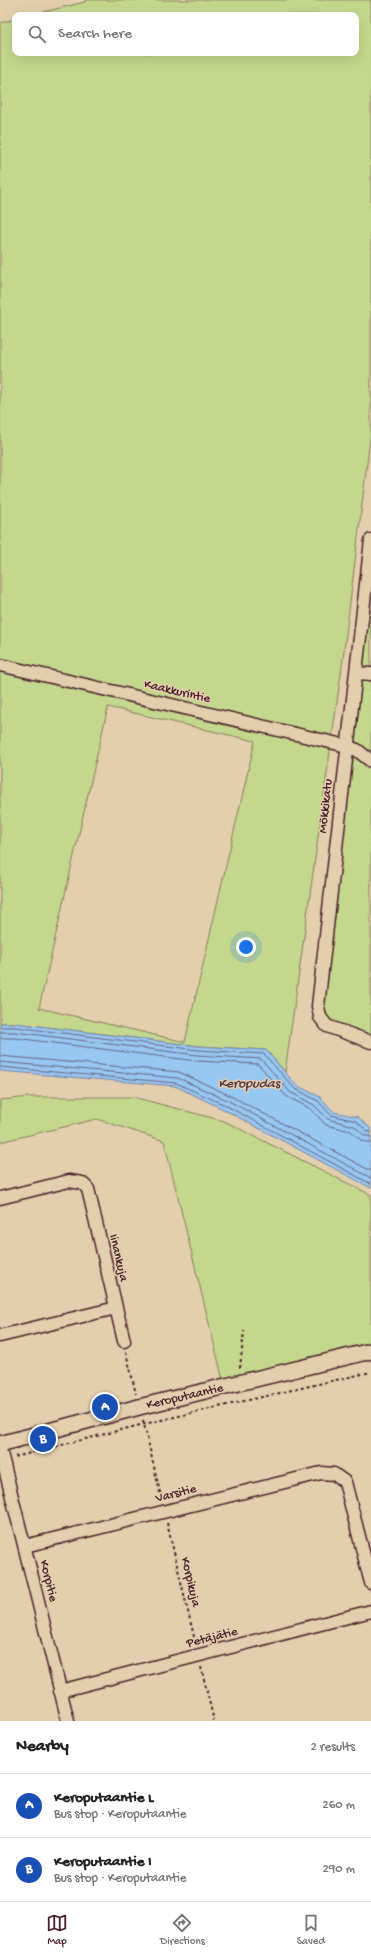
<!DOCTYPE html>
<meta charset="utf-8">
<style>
body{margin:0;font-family:"Gochi Hand",sans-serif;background:#f6f6f6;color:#222}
.you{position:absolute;left:246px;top:947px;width:14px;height:14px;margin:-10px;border:3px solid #fff;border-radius:50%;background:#1a73e8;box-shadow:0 0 0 6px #1a73e833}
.badge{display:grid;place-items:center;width:26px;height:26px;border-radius:50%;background:#4a1f2b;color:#fff;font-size:13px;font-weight:700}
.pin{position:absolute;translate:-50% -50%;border:2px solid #fff;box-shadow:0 1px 4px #0006}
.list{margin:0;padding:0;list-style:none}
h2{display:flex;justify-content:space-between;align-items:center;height:52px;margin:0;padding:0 16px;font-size:17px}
h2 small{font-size:13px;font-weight:400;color:#767676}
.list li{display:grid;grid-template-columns:26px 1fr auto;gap:12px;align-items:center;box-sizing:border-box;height:64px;padding:0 16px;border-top:1px solid #e0e0e0}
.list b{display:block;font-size:15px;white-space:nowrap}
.list p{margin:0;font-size:13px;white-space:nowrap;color:#767676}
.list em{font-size:13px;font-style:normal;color:#767676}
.icon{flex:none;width:22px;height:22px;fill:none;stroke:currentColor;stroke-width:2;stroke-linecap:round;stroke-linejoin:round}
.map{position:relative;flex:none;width:371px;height:1721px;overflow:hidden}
.search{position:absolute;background:#fff;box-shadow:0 4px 16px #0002;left:12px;right:12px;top:12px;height:44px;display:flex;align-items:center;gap:10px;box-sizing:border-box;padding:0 14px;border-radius:8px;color:#767676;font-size:15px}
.sheet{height:180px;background:#fff}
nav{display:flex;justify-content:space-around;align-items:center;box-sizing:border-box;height:56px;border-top:1px solid #e0e0e0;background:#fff;font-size:11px;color:#767676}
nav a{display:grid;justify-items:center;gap:2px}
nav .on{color:#4a1f2b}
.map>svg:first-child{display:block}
.green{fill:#c4d88d;stroke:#877c5c;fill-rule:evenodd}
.water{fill:#97c7f3;stroke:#7884a3}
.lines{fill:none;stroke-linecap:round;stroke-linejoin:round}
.shore{stroke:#69627b;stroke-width:1}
.minor-casing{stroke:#4a1f2b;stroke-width:15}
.tertiary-casing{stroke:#4a1f2b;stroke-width:18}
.path{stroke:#4a1f2b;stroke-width:2;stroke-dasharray:3 3;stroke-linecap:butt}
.minor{stroke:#e3cfad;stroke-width:12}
.tertiary{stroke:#e3cfad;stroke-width:15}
.labels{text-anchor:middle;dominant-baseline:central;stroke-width:3;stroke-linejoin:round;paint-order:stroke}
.street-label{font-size:13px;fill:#4a1f2b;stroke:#e3cfad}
.water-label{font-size:14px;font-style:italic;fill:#563849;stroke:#e3cfad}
</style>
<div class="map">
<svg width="371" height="1721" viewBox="0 0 371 1721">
<rect width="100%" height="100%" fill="#e3cfad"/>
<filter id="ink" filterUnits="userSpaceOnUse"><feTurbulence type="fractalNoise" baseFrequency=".025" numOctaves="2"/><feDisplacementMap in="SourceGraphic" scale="8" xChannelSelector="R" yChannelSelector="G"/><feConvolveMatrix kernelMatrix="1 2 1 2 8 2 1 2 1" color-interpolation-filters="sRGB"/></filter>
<g filter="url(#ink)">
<!-- green -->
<path class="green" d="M 85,0 L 371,0 L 371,431 L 343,659 L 285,1072 L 266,1050 L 198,1046 L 15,1023 L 0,1023 L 0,23 L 15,19 L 15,53 L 356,53 L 356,15 L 31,15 L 85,2 ZM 108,707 L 255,741 L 185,1042 L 39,1008 Z
M 371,569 L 371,1037 L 330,1023 L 324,1015 L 323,1006 Z
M 30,1097 L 133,1097 L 224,1121 L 371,1195 L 371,1348 L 223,1380 L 164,1141 L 97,1119 L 0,1142 L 0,1100 Z"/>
<!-- water -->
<path class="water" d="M 0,1023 L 15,1023 L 198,1046 L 266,1050 L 296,1085 L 320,1097 L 334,1112 L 358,1117 L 371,1129 L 371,1188 L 223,1109 L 175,1086 L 0,1071 Z"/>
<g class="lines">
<!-- shore -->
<path class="shore" d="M 0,1027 L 15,1027 L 198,1050 L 264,1054 L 294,1088 L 318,1101 L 331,1115 L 356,1121 L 367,1131 L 371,1132
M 0,1032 L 15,1032 L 197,1055 L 261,1059 L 290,1092 L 314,1105 L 328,1119 L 354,1126 L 364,1135 L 371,1137
M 0,1038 L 15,1038 L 197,1061 L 258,1064 L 286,1096 L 311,1109 L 326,1125 L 351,1131 L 362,1141 L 371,1143
M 0,1056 L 179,1072 L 229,1095 L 371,1171
M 0,1062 L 178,1078 L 227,1100 L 371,1178
M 0,1067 L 176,1083 L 225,1105 L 371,1184"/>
<defs>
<path id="minor" d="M 371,540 L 318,1006 L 320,1017 L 327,1026 L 371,1042
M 0,665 L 347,746 L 357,750 L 371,761
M 357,673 L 371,674
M 0,1198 L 69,1181 L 82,1183 L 88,1189 L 124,1341
M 0,1336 L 116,1308
M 0,1449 L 68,1721
M 25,1546 L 321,1473 L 334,1474 L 345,1482 L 371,1583
M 60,1691 L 371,1611"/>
<path id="tertiary" d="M 0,1444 L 139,1407 L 371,1351"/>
</defs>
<!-- minor casing -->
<use href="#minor" class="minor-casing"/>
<!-- tertiary casing -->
<use href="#tertiary" class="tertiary-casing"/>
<!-- path -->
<path class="path" d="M 126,1352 L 136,1394
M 240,1368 L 244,1331
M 143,1420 L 162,1501
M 15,1457 L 144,1424 L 371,1372
M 167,1523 L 196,1645
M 201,1667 L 214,1721"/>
<!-- minor -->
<use href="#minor" class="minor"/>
<!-- tertiary -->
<use href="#tertiary" class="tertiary"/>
</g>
</g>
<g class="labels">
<!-- street labels -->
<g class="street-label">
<text transform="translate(177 692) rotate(13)">Kaakkurintie</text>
<text transform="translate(326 806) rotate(-84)">Mökkikatu</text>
<text transform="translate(118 1258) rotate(77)">Iinankuja</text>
<text transform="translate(185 1397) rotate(-13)">Keroputaantie</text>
<text transform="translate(176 1494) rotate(-14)">Varsitie</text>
<text transform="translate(48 1581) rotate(76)">Korpitie</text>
<text transform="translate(190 1582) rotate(77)">Korpikuja</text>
<text transform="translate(212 1638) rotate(-14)">Petäjätie</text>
</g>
<!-- water labels -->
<g class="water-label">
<text x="249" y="1084">Keropudas</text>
</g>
</g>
</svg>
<div class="you"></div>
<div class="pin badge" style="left:105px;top:1407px;background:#1a4fb4">A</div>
<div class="pin badge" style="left:43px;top:1439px;background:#1a4fb4">B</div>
<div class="search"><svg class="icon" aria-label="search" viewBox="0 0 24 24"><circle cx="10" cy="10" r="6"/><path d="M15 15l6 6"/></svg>Search here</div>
</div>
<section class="sheet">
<h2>Nearby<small>2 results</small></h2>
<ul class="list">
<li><span class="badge" style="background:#1a4fb4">A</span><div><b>Keroputaantie L</b><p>Bus stop · Keroputaantie</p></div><em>260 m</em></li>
<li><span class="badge" style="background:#1a4fb4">B</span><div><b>Keroputaantie I</b><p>Bus stop · Keroputaantie</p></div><em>290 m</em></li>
</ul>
</section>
<nav>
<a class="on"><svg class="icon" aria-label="map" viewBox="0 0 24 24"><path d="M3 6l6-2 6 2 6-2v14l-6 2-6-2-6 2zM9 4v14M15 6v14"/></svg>Map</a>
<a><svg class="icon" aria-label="directions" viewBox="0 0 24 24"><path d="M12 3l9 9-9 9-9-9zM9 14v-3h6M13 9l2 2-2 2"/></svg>Directions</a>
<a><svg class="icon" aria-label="saved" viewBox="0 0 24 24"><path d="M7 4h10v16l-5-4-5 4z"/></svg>Saved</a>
</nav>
